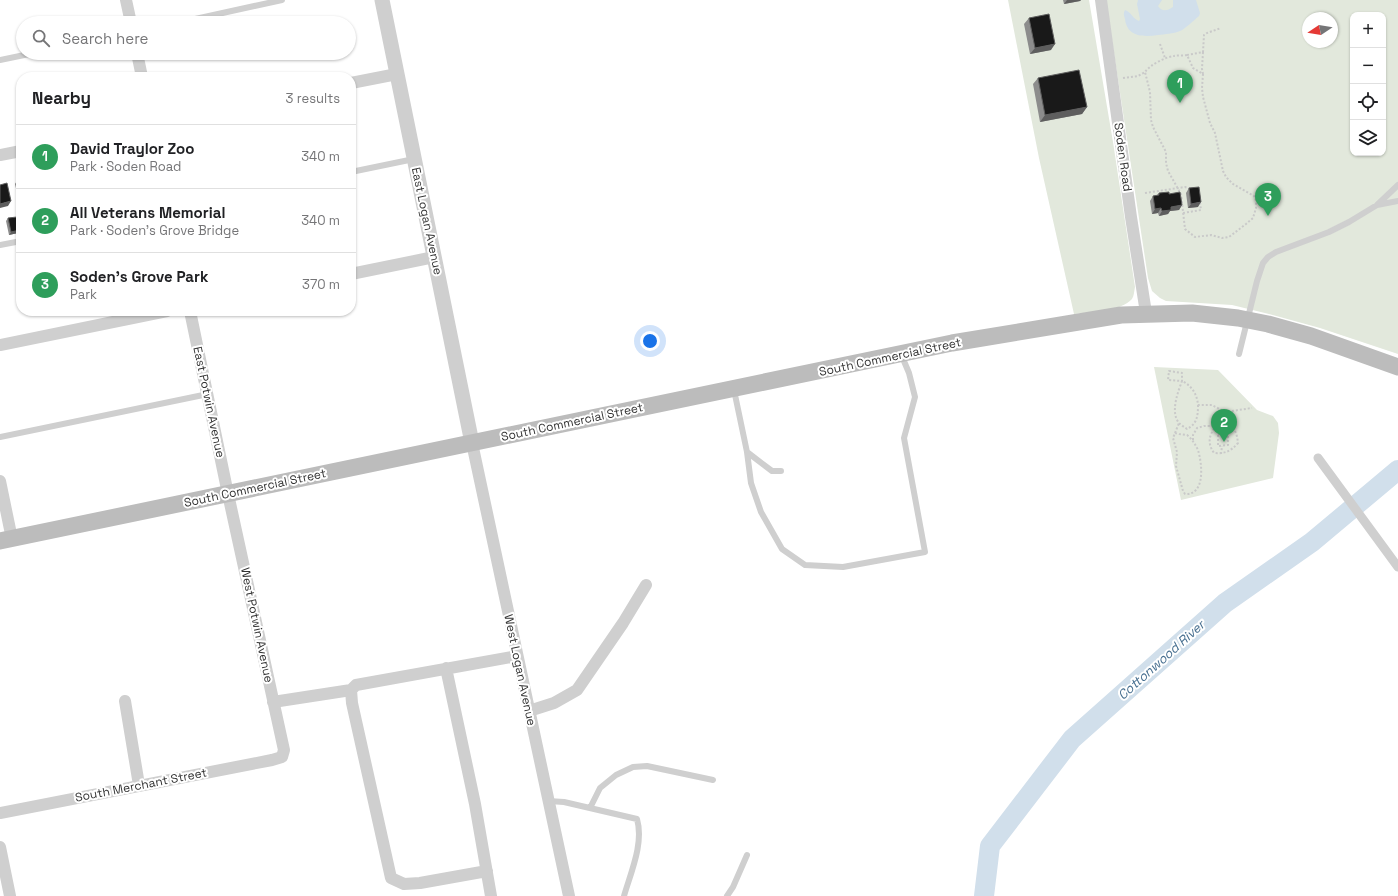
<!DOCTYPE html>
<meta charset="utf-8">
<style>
body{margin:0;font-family:"Space Grotesk",sans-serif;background:#f6f6f6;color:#202124}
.controls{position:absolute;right:12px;top:12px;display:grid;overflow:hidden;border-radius:8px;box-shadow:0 1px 3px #0004}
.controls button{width:36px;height:36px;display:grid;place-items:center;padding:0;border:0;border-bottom:1px solid #e0e0e0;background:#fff;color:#202124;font:20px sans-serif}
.compass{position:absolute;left:1302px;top:12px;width:36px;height:36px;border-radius:50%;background:#fff;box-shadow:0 1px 3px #0004;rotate:258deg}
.you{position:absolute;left:650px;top:341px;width:14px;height:14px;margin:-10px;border:3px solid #fff;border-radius:50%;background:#1a73e8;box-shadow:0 0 0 6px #1a73e833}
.badge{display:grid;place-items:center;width:26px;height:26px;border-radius:50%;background:#d74648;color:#fff;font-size:13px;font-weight:700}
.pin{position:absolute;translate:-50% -33px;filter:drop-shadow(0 1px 2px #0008)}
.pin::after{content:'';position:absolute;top:21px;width:14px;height:12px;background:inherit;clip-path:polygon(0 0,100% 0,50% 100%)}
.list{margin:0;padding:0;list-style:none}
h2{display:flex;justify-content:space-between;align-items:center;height:52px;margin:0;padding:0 16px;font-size:17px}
h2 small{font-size:13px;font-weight:400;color:#757577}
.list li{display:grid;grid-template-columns:26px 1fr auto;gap:12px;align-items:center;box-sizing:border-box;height:64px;padding:0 16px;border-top:1px solid #e0e0e0}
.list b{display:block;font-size:15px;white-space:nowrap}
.list p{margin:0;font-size:13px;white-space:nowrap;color:#757577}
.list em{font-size:13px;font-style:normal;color:#757577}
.icon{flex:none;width:22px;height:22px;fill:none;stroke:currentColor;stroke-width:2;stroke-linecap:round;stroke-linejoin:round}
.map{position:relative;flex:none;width:1398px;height:896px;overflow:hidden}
.search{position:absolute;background:#fff;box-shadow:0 1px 3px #0004;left:16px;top:16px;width:340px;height:44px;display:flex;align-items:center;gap:10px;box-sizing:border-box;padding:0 14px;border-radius:22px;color:#757577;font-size:15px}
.panel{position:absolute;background:#fff;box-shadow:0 1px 3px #0004;left:16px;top:72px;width:340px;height:244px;border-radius:16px}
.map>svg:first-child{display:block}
.green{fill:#e2e8dc;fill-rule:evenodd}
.water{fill:#d1dfeb}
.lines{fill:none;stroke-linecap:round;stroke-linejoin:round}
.river{stroke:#d1dfeb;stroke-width:20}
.path{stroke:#c9c9c9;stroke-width:2;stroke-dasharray:2 2;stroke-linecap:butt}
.service{stroke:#cfcfcf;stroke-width:6}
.pedestrian{stroke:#cfcfcf;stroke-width:9}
.minor{stroke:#cfcfcf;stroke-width:12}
.tertiary{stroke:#cfcfcf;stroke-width:15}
.secondary{stroke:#bcbcbc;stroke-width:17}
.wall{fill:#8c8c8c}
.shaded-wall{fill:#5e5e5e}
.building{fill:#191919;stroke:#5e5e5e}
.labels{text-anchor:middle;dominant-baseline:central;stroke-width:4;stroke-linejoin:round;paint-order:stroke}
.street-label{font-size:12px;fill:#323232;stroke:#fff}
.water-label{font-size:13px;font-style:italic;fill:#466e8f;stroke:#fff}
</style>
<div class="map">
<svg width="1398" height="896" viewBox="0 0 1398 896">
<rect width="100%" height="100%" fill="#fff"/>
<!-- green -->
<path class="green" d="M 1008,0 L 1089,0 L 1113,142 L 1135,287 C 1134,292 1134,296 1132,299 C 1122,311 1088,312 1074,314 L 1039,158 Z
M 1106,0 L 1398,0 L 1398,354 L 1320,328 L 1269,314 L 1232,305 L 1166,301 L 1160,298 L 1152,291 L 1148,278 ZM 1353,15 L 1383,15 L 1383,153 L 1353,153 ZM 1308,18 L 1332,18 L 1332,42 L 1308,42 Z
M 1154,367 L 1218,370 L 1257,410 L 1273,416 L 1278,423 L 1279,433 L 1273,478 L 1181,500 Z"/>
<!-- water -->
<path class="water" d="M 1138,0 L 1162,0 L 1158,6 C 1162,12 1167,11 1173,7 L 1173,0 L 1196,0 L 1200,13 L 1199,16 C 1194,20 1184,30 1180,31 C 1173,34 1165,34 1158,35 C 1143,37 1127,37 1125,19 C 1124,15 1123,14 1125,10 C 1131,12 1133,19 1139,21 L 1140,19 L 1137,4 Z"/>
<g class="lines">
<!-- river -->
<path class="river" d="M 984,896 L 990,846 L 1072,739 L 1225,603 L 1312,542 L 1398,470"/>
<!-- path -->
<path class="path" d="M 1160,44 L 1165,58
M 1187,55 L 1203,52 L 1204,35 L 1207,33 L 1221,28
M 1203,74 L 1202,69 L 1203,52
M 1123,78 L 1138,76 L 1145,72 L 1150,92 L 1151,120 L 1153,127 L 1166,152 L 1166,163 L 1168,171 L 1181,194 L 1185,229 L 1195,237 L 1211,235 L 1222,238 L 1229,237 L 1246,224 L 1253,218 L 1256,208 L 1256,200 L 1254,196 L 1233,184 L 1226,177 L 1223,171 L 1215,133 L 1210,123 L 1203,97 L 1202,88 L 1203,74 L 1193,68 L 1187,55 C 1183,56 1178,55 1174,56 C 1165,57 1150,65 1145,72
M 1145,193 L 1185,187 L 1191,189
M 1183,213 L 1201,210 L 1200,203
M 1169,371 L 1182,373 L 1182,381 L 1168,380 Z
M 1198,405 C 1198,416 1197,424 1187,429 C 1184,427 1181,425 1179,423 C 1170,412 1178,392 1182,381 C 1192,386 1197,394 1198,405 L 1212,405 L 1225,412 L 1252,408
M 1230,425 C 1236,430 1237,435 1238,443 C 1231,451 1225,454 1214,453 C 1207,443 1209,435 1216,426 Z
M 1175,433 L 1179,434 L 1187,435 C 1192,439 1195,444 1198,450 C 1202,463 1206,495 1185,494 L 1183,491 L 1176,466 L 1177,452 L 1173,438 Z
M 1175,433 L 1179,423
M 1218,434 L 1228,434 L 1228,445 L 1218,446 Z
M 1223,434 L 1225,412
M 1193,440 L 1193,435 L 1197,428 L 1204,426 L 1215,426
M 1221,454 L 1222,446"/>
<!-- service -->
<path class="service" d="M 177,23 L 282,0
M 0,60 L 34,53
M 351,172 L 414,159
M 1377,205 L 1398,201
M 0,245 L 21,241
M 1239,354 L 1257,281 L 1263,263 L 1268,257 L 1276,252 L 1329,232 L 1349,222 L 1377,205 L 1398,185
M 734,390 L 747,452 L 772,471 L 781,471
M 0,437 L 208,394
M 747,452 L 751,483 L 761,512 L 782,549 L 805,565 L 843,567 L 925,552 L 904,438 L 915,397 L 909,373 L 901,354
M 548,801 L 564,802 L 637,819 C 644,843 631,872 624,896
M 590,808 L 600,788 L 616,775 L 633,767 L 647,766 L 713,780
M 727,896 L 733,887 L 747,855"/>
<!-- pedestrian -->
<path class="pedestrian" d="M 1318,458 L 1398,567"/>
<!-- minor -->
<path class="minor" d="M 126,0 L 131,23
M 1101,0 L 1131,217 L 1146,313
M 137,53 L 142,77
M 351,83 L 397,74
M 0,155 L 21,151
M 351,274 L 434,257
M 0,345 L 167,311
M 472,443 L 569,896
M 0,481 L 12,539
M 446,668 L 475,804 L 491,896
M 351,690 L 352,703 L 391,878 L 404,884 L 420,883 L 487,871
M 125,701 L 139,785
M 273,702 L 351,690 L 356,685 L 517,656
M 529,711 L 554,703 L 577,690 L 623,623 L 646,585
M 0,813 L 272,760 L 282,757 L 284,750 L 228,494 L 190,311
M 0,847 L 10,896"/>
<!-- tertiary -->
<path class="tertiary" d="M 382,0 L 472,443"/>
<!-- secondary -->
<path class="secondary" d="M 0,541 L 952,343 L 1121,315 L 1192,313 L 1238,318 L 1268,324 L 1311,336 L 1398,367"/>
</g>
<!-- wall -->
<path class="wall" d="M 1063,0 L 1081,0 L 1080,1 L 1064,4 Z
M 1029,18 L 1051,50 L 1030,54 L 1024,24 Z
M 1038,78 L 1087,107 L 1082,114 L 1040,122 L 1033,84 Z
M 18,179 L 21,179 L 21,205 L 20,205 L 15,184 Z
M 1189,188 L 1198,207 L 1188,208 L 1186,193 Z
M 1159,193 L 1169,194 L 1182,205 L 1179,210 L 1170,211 L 1168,214 L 1159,216 L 1158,213 L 1152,214 L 1150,201 L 1153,196 L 1157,195 Z
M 8,218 L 18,233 L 9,235 L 6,221 Z"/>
<!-- shaded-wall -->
<path class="shaded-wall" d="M 1067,0 L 1081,0 L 1080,1 L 1064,4 Z
M 1055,44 L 1051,50 L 1030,54 L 1035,48 Z
M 1087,107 L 1082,114 L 1040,122 L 1045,115 Z
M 11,201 L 8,206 L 0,208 L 0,204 Z
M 1201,202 L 1198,207 L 1188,208 L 1191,204 Z
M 1182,205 L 1179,210 L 1170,211 L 1168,214 L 1159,216 L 1162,211 L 1171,207 Z
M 1161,208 L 1158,213 L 1152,214 L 1155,209 Z
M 20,230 L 18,233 L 9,235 L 11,232 Z"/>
<!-- building -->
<path class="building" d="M 1049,14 L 1055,44 L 1035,48 L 1029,18 Z
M 1079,70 L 1087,107 L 1045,115 L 1038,78 Z
M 18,179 L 21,179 L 21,191 Z
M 7,183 L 11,201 L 0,204 L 0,185 Z
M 1199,187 L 1201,202 L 1191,204 L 1189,188 Z
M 1169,192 L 1169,194 L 1180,192 L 1182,205 L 1171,207 L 1171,210 L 1162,211 L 1161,208 L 1155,209 L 1153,196 L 1159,195 L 1159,193 Z
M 17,217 L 20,230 L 11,232 L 8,218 Z"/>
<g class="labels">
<!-- street labels -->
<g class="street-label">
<text transform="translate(1123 157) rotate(82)">Soden Road</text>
<text transform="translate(427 221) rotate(78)">East Logan Avenue</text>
<text transform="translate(890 357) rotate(-12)">South Commercial Street</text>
<text transform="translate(209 402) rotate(78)">East Potwin Avenue</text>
<text transform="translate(572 422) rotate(-12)">South Commercial Street</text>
<text transform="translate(255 488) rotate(-12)">South Commercial Street</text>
<text transform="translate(257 625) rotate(78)">West Potwin Avenue</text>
<text transform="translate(520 670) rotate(78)">West Logan Avenue</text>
<text transform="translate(141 785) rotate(-11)">South Merchant Street</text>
</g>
<!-- water labels -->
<g class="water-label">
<text transform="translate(1161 660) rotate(-42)">Cottonwood River</text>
</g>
</g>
</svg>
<div class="controls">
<button>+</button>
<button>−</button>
<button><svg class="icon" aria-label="locate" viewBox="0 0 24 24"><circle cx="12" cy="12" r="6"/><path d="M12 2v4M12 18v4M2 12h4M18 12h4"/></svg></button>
<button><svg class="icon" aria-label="layers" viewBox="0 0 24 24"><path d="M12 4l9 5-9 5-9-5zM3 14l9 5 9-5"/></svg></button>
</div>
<svg class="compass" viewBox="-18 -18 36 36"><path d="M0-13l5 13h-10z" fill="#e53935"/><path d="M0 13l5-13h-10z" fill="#757577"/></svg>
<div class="you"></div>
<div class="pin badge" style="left:1180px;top:103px;background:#2e9e5b">1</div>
<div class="pin badge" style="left:1224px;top:442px;background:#2e9e5b">2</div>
<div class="pin badge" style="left:1268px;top:216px;background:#2e9e5b">3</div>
<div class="search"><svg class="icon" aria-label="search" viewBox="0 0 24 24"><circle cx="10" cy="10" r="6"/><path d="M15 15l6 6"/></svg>Search here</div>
<section class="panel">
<h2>Nearby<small>3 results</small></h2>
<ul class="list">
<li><span class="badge" style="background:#2e9e5b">1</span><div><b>David Traylor Zoo</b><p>Park · Soden Road</p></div><em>340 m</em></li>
<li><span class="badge" style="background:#2e9e5b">2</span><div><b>All Veterans Memorial</b><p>Park · Soden's Grove Bridge</p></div><em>340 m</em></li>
<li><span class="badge" style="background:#2e9e5b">3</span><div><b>Soden's Grove Park</b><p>Park</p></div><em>370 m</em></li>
</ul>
</section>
</div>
